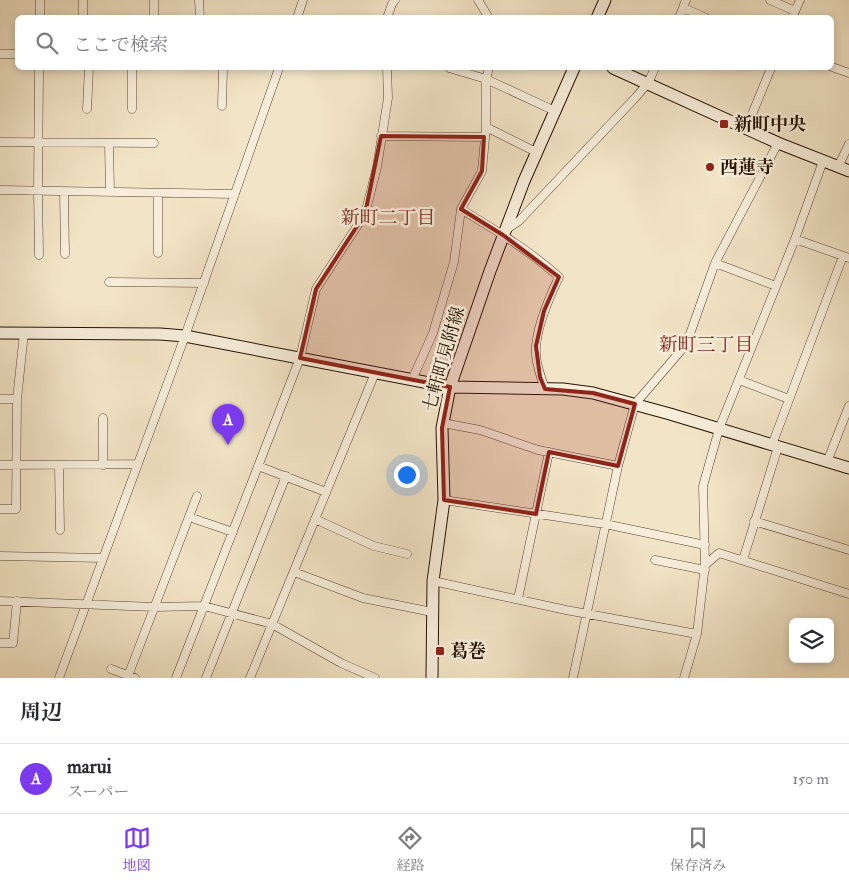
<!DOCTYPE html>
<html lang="ja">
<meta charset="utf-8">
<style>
body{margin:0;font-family:"IM FELL Double Pica","Noto Serif JP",serif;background:#f2f2f3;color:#2b2b33}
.controls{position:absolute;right:15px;bottom:15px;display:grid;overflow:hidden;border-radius:8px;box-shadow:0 2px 8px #0003}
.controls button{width:45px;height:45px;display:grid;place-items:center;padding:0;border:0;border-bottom:1px solid #e1e1e2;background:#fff;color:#2b2b33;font:25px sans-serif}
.you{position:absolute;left:406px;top:474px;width:18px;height:18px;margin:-12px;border:4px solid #fff;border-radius:50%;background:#1a73e8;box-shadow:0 0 0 8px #1a73e833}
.badge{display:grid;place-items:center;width:32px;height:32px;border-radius:50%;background:#7c3aed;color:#fff;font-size:16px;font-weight:700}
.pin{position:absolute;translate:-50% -41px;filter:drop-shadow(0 1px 2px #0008)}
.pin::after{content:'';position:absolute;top:26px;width:18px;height:15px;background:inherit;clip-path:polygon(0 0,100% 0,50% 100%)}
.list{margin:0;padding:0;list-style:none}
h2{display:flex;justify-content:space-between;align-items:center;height:65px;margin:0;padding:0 20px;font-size:21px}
h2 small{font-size:16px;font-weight:400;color:#7c7c81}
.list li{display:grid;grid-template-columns:32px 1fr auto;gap:15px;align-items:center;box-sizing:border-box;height:70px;padding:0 20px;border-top:1px solid #e1e1e2}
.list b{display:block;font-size:19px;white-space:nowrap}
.list p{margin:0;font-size:16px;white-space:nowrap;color:#7c7c81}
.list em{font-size:16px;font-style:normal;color:#7c7c81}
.icon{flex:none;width:28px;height:28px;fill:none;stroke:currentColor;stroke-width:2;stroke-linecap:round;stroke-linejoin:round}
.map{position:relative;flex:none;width:849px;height:678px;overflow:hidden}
.search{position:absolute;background:#fff;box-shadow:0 2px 8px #0003;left:15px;right:15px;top:15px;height:55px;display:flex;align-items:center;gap:12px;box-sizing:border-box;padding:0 18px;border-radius:8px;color:#7c7c81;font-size:19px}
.sheet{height:135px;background:#fff}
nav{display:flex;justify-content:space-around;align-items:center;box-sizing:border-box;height:70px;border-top:1px solid #e1e1e2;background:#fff;font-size:14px;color:#7c7c81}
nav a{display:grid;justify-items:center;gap:2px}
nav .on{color:#7c3aed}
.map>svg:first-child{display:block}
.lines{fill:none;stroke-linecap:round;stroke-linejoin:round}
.street-casing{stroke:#584632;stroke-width:9}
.secondary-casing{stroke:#251200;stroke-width:13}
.street{stroke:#f7edda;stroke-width:8}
.secondary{stroke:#f7edda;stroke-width:11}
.marked{fill:#8f2418;fill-opacity:0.2;stroke:#8f2418;stroke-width:4;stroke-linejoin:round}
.poi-dot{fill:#8f2418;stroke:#f7edda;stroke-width:2}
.labels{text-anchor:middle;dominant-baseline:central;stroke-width:5;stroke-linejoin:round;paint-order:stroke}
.poi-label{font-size:18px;font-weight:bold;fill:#251200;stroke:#f7edda;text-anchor:start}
.street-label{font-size:18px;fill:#251200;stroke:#f7edda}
.neighbourhood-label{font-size:19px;fill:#7a1f14;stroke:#f7edda}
</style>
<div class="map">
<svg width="849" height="678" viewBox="0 0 849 678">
<rect width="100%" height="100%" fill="#f2e4c6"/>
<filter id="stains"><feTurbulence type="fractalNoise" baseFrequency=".004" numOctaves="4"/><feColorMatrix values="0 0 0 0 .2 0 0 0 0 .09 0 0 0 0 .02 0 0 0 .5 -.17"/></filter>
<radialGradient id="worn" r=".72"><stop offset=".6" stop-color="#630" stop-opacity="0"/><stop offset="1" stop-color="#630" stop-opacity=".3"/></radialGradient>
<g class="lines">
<defs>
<path id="street" d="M 154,0 L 154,18
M 199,0 L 200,18
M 478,0 L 489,18
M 770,0 L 795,11
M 684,8 L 706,18
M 40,18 L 40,0
M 83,18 L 83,0
M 297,18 L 303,0
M 387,18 L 392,4 L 395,0
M 679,18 L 686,0
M 792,18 L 800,0
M 0,54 L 18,54
M 832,67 L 849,73
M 39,68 L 38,191 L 39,255
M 132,68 L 132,109
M 449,68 L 486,79 L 555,111
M 222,106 L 223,68
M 87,109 L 89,68
M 486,127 L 536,152
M 746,129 L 771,68
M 381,136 L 484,137
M 0,142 L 154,143
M 109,143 L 110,192
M 838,167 L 849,144
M 0,190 L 235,194
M 64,192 L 65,254
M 461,209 C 495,230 529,250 559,277 C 549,298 534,332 536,355 C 537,367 541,378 545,389
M 507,229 L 519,221 L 636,97 L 648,83 L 655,68
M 795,239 L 849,258
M 158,253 L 158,193
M 715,263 L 776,286
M 109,282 L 204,283
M 412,380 L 433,333 L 454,262 L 461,209 L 482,171 L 486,127 L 486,79 L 489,68
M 739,380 L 789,399
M 0,399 L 17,399
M 443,423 L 480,430 L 538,450 L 618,466
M 772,445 L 843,256
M 827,462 L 849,406
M 0,465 L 138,464
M 59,465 L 60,530
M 103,465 L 103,418
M 258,466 L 326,492
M 444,500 L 605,524 L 705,545
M 0,509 L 16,509 L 17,399 L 24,333
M 189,517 L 233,532
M 315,519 L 374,546 L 407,554
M 754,521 L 849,550
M 0,556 L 103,558
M 655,560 L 705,570
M 743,560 L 778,447
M 705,565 L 719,553 L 849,594
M 294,572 L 363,598 L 432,612
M 433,581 L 566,610 L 697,634
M 518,599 L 549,452
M 0,601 L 155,607 L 204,606 L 272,624 L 341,663 L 375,678
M 0,643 L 13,643 L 17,601
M 111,669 L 135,678
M 128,676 L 197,496
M 59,678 L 185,336 L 279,68
M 176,678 L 300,358 L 316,289 L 365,214 L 377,167 L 388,98 L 387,68
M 206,678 L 286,476
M 250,678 L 375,373
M 573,678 L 618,466 L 635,404 L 684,347 L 690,334 L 715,263 L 778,143
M 684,678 L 697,634 L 705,565 L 703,486 L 719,429 L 795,239 L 823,161"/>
<path id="secondary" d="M 597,18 L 605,0
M 613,68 L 778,143 L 849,171
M 0,333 L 160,334 L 185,336 L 450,387 L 563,389 L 593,393 L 670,414 L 849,468
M 432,678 L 433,581 L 444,500 L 442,428 L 450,387 L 490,271 L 524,181 L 574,68"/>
</defs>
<!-- street casing -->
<use href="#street" class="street-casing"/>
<!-- secondary casing -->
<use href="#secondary" class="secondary-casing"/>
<!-- street -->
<use href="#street" class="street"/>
<!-- secondary -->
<use href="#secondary" class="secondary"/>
</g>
<!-- marked area -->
<path class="marked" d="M 381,136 L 484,137 L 482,171 L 461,209 L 503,235 L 559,277 L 544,311 L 536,346 L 540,377 L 545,389 L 593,393 L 635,404 L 618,466 L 549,452 L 536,514 L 444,500 L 442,428 L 450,387 L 300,358 L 316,289 L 365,214 Z"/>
<!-- markers -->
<g class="poi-dot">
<rect x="719" y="119" width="10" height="10" rx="2.5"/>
<circle cx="710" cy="167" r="5"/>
<rect x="435" y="646" width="10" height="10" rx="2.5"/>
</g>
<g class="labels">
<!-- poi labels -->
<g class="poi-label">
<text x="734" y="124">新町中央</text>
<text x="720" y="167">西蓮寺</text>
<text x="450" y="651">葛巻</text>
</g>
<!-- street labels -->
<g class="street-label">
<text transform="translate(444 359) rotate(-74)">七軒町見附線</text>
</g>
<!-- neighbourhood labels -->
<g class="neighbourhood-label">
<text x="388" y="218">新町二丁目</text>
<text x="706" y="345">新町三丁目</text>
</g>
</g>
<rect width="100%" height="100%" filter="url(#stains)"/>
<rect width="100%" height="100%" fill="url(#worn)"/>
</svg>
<div class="controls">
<button><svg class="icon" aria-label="layers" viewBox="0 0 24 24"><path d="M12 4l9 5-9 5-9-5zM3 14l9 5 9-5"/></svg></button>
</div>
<div class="you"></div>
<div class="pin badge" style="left:228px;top:445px">A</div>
<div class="search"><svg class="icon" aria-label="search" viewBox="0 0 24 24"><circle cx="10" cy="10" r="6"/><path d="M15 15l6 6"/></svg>ここで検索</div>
</div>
<section class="sheet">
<h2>周辺<small></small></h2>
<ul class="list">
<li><span class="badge">A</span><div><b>marui</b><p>スーパー</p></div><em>150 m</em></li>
</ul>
</section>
<nav>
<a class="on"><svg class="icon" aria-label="map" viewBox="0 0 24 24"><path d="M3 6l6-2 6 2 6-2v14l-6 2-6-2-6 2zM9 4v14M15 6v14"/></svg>地図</a>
<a><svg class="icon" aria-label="directions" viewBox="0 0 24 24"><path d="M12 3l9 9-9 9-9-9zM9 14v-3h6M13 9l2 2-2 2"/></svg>経路</a>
<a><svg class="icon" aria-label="saved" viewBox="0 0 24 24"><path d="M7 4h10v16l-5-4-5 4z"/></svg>保存済み</a>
</nav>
